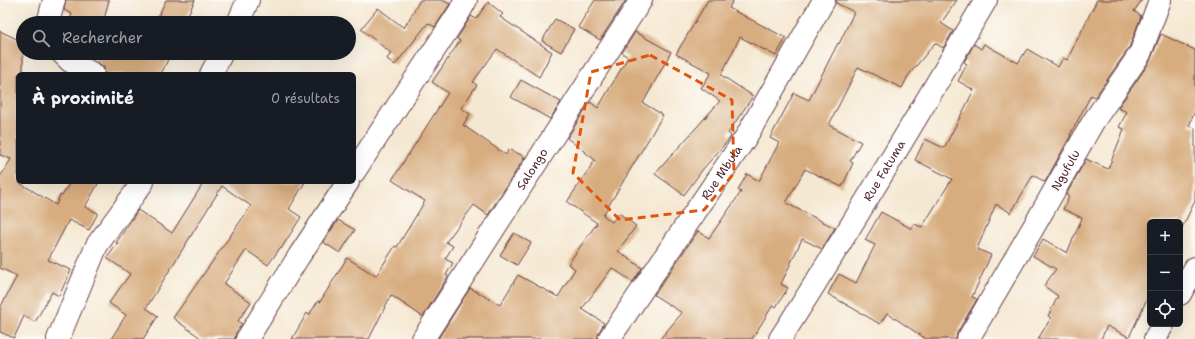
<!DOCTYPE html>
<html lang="fr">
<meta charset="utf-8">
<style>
body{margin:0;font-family:"Shantell Sans",sans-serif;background:#242831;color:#f1f3f6}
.controls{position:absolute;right:12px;bottom:12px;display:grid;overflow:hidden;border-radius:6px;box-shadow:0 4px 16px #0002}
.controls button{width:36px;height:36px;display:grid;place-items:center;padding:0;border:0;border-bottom:1px solid #363941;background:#171b24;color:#f1f3f6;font:20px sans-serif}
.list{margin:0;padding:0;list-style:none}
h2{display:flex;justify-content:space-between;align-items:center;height:52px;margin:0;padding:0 16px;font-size:17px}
h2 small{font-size:13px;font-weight:400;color:#9ea1a6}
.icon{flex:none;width:22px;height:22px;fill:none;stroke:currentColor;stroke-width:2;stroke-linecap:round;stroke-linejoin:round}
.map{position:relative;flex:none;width:1195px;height:339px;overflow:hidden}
.search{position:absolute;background:#171b24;box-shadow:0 4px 16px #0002;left:16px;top:16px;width:340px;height:44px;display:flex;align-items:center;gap:10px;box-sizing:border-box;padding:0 14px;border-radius:22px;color:#9ea1a6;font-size:15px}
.panel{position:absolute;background:#171b24;box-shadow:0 4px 16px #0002;left:16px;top:72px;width:340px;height:112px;border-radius:6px}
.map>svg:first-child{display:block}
.building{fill:#d7ac7e}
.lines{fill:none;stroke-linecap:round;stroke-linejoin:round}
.street-casing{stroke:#643d44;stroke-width:24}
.street{stroke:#fff;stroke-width:22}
.marked{fill:none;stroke:#e0560e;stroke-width:3;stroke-dasharray:8 5;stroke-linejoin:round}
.labels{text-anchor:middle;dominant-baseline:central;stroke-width:3;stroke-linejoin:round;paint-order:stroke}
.street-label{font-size:12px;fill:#4a1f2b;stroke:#fdfcf7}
</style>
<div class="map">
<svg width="1195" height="339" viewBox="0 0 1195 339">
<rect width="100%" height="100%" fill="#fdfcf7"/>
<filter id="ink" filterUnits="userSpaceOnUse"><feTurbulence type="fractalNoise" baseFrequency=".025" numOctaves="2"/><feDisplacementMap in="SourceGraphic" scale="8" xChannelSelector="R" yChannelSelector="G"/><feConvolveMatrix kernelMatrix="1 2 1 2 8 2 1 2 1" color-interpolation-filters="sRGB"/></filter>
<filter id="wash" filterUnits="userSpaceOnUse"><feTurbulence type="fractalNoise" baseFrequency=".012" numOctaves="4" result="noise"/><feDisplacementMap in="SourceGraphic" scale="16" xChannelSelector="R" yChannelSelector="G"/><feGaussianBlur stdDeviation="0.9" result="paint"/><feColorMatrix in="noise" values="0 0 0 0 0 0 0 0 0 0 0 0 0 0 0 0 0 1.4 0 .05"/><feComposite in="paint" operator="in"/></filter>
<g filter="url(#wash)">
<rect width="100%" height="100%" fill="#f5e8d2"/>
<g id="blocks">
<!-- building -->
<path class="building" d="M 66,0 L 109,0 L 103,23 L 69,23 L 72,14 L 64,10 Z
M 166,0 L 195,0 L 184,23 L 155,23 Z
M 420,0 L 442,0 L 450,4 L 435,27 L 428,23 L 395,65 L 387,59 L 391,53 L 361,29 L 378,8 L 404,28 Z
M 595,0 L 626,0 L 600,40 L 578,27 Z
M 708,0 L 733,0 L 729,8 L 786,38 L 776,56 L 740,37 L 721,75 L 753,96 L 728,133 L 731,136 L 730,138 L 703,169 L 684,195 L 655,174 L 720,101 L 701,88 L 711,73 L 676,54 Z
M 836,0 L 957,0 L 941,23 L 953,31 L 943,48 L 935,43 L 908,76 L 902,88 L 858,67 L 829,125 L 861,142 L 850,161 L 853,163 L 842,187 L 805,169 L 786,203 L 835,228 L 822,249 L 802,239 L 781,284 L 788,288 L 776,307 L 773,305 L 752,339 L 660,339 L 682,313 L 654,295 L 698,231 L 709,238 L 741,192 L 738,190 L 747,174 L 759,181 L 779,143 L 770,138 L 794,93 L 809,100 L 838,43 L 839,44 L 854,12 L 836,3 Z
M 1097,0 L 1142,0 L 1134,11 L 1141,16 L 1129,48 L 1095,97 L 1091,95 L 1070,135 L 1071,135 L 1045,182 L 1033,175 L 1011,213 L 996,204 L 977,249 L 991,255 L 972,297 L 977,299 L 957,333 L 956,339 L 926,339 L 887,313 L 880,324 L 828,294 L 839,274 L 856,283 L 875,245 L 865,240 L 881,212 L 912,229 L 914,224 L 922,227 L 952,179 L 915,160 L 925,139 L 944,148 L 974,90 L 958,81 L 967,64 L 964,62 L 974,44 L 981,49 L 984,44 L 1018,63 L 1027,49 L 1058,67 L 1063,58 L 1067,60 Z
M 488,2 L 503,14 L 500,17 L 552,52 L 539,77 L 497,49 L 473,82 L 477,85 L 461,108 L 470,114 L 463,125 L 506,155 L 509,149 L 525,157 L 488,215 L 474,205 L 446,242 L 453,246 L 445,259 L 453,263 L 446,275 L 448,276 L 423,317 L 391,295 L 369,339 L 292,339 L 307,313 L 309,315 L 318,301 L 320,302 L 347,258 L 376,276 L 395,246 L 397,247 L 425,201 L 392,180 L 448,93 L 432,82 L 460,41 L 457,39 L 471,16 L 476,19 Z
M 555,19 L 574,29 L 561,52 L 542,41 Z
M 0,31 L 23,42 L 23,74 L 18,74 L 18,182 L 56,205 L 60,195 L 62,196 L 70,182 L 99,182 L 85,207 L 98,213 L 89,230 L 69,220 L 48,260 L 71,270 L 59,296 L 52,292 L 35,322 L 24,316 L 14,338 L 0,332 L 0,308 L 17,276 L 0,268 L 0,177 L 11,159 L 0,155 Z
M 635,32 L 671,52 L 643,103 L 663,115 L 603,215 L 612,222 L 619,213 L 636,226 L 618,251 L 642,268 L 633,282 L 612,268 L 582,309 L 604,323 L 599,332 L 597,339 L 438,339 L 470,288 L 500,305 L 518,275 L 558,297 L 575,269 L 568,264 L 597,223 L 567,202 L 595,160 L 567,138 L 590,102 L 598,108 L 628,57 L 622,53 Z
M 1161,34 L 1195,50 L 1195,111 L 1189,126 L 1195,128 L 1195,201 L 1180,232 L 1180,222 L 1150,222 L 1150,293 L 1129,337 L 1107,326 L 1101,339 L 1038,339 L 1051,318 L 1048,316 L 1058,296 L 1044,286 L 1056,269 L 1033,256 L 1043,239 L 1067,253 L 1082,218 L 1063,209 L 1069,197 L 1066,195 L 1086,159 L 1108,169 L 1124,129 L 1119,127 L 1127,112 L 1118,108 L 1150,61 Z
M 102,53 L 171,53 L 161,74 L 105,74 L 104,67 L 98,63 Z
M 521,80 L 561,102 L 550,119 L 511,97 Z
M 204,182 L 305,182 L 289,209 L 301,217 L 281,249 L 280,248 L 268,265 L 246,250 L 224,284 L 251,302 L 238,321 L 242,324 L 236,332 L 235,338 L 234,339 L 202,339 L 173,318 L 251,206 L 222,186 L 146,308 L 158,316 L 143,339 L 111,339 L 126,315 L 109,303 L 130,274 L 107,258 L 118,243 L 116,243 L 138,210 L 172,233 Z
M 338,220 L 355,230 L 340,253 L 323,242 Z
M 514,233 L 531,243 L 517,265 L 500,255 Z"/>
</g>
</g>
<g filter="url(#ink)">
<use href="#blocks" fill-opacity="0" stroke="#643d44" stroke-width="1"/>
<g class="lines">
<defs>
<g id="street">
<path d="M 48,23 L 54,0"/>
<path d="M 238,23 L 248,0"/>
<path d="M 62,53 L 70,61 L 93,74"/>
<path d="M 211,74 L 222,53"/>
<path d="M 354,172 L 460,11 L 466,0"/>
<path d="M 1180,294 L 1195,268"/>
<path d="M 58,339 L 97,245 L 143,182"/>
<path d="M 247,339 L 299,256 L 348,182"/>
<path id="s1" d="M 423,339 L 641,0"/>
<path id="s2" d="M 609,339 L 746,137 L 824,0"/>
<path id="s3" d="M 780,339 C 851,228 919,114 986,0"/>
<path id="s4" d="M 968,339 L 1033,228 L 1093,122 L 1140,54 L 1160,0"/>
<path d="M 1155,339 L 1163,324"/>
</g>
</defs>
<!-- street casing -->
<use href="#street" class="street-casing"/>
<!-- street -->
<use href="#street" class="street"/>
</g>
</g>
<!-- marked area -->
<path class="marked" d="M 650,55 L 732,100 L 734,173 L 704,210 L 620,220 L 573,173 L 591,72 Z"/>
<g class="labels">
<!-- street labels -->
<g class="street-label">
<text stroke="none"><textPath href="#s1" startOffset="202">Salongo</textPath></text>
<text stroke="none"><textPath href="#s4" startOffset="195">Ngufulu</textPath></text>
<text stroke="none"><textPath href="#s3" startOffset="198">Rue Fatuma</textPath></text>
<text stroke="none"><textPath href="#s2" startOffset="201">Rue Mbula</textPath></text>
</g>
</g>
</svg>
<div class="controls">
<button>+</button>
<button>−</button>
<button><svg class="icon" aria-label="locate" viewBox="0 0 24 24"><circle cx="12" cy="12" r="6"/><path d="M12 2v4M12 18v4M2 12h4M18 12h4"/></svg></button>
</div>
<div class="search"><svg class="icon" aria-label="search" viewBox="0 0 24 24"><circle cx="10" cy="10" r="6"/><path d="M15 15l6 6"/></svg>Rechercher</div>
<section class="panel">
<h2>À proximité<small>0 résultats</small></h2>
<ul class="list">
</ul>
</section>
</div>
